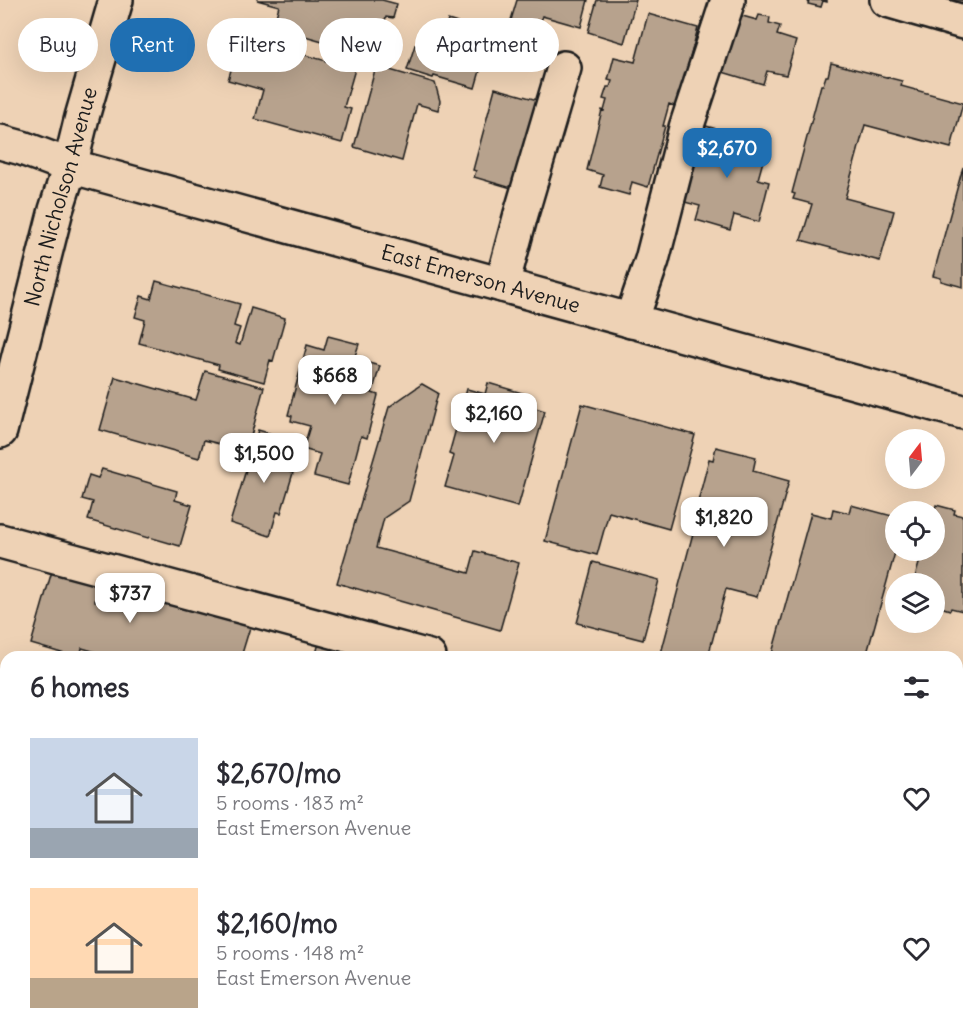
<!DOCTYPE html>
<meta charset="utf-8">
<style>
body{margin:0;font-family:Delius,sans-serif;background:#f2f2f3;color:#2b2b33;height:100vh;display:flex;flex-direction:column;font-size:22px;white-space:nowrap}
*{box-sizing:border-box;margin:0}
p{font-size:20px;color:#7c7c81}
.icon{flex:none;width:33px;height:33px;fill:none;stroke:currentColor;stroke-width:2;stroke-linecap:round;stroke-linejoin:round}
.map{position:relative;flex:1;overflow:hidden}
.sheet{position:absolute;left:0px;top:651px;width:963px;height:386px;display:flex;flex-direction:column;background:#fff;border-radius:18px 18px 0 0;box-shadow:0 6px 24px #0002}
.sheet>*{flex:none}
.guide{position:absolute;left:18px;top:18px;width:600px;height:54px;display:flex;gap:12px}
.needle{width:39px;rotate:16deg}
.buttons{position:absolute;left:885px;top:429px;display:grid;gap:12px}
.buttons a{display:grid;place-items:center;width:60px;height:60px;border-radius:50%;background:#fff;box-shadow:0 6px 24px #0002;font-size:30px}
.price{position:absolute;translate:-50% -51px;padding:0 14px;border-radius:12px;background:#fff;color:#222;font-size:20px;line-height:39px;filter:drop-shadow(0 2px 3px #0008)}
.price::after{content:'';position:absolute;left:50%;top:36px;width:18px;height:14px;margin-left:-9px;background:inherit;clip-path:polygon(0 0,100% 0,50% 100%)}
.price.on{background:#1f6fb2;color:#fff}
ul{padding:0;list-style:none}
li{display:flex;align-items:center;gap:18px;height:150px;padding:0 30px}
li span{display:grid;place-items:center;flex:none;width:168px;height:120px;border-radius:0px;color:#555}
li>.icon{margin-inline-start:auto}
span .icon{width:72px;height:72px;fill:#fffc;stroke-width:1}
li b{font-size:26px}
h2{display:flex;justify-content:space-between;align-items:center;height:72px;padding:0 30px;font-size:26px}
.tag{padding:0 21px;border-radius:27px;background:#fff;box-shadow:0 6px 24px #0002;font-size:21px;line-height:54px}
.tag.on{background:#1f6fb2;color:#fff}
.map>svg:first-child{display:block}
</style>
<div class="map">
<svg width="963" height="1036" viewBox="0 0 963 1036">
<rect width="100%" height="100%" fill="#eed2b5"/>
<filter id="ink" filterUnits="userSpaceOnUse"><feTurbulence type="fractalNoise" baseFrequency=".0167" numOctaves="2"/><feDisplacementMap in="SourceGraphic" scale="12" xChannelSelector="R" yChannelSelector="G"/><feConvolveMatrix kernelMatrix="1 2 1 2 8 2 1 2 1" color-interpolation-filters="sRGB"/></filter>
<g filter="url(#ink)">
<path fill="#b7a28d" stroke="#1c1c1c" stroke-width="1.5" d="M 257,0 L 382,0 L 397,4 L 393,18 L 386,17 L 384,25 L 381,24 L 372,55 L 273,27 L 279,6 Z
M 517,0 L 588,0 L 581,27 L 542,16 L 538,28 L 511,20 Z
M 597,0 L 636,0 L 624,43 L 588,32 Z
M 809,0 L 827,0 L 827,2 L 823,1 L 821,7 L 808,4 Z
M 947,0 L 963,0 L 963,5 Z
M 648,14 L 698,28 L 677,107 L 669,104 L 663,126 L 665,126 L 648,187 L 632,182 L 629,195 L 600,187 L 603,175 L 587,170 L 602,110 L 604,111 L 607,100 L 603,99 L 607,87 L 610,87 L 612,81 L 608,80 L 614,57 L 635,62 Z
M 735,14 L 757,20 L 759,15 L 770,17 L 769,23 L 780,26 L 777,35 L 796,41 L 786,75 L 767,71 L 763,84 L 719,71 Z
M 448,20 L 491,33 L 475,88 L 434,76 L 433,78 L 407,70 L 415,45 L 439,51 Z
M 241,37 L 355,69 L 344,107 L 351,109 L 342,143 L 255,119 L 263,90 L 228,80 L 231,70 L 227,64 L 231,52 L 237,50 Z
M 831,63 L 902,81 L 901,86 L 963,103 L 951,148 L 865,125 L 845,198 L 894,211 L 880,261 L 801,240 L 812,204 L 793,199 L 795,194 L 792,193 L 821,85 L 823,85 L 826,76 L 828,76 Z
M 376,66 L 435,83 L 440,101 L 438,110 L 417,104 L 402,161 L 354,147 Z
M 495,88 L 548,103 L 515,189 L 474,177 L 476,171 L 473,170 Z
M 706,126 L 768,143 L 758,179 L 769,182 L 759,222 L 734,215 L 730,230 L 696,220 L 700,206 L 681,201 L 692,162 L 695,162 Z
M 963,167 L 963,287 L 941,281 L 941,278 L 933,276 Z
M 156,281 L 240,304 L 234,326 L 240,328 L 235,343 L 240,345 L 251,308 L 285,318 L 273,361 L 270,360 L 264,382 L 218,369 L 219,365 L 139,343 L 145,320 L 135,317 L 141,296 L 151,299 Z
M 328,336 L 359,344 L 354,359 L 380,366 L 372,393 L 378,395 L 367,438 L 361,436 L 348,485 L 314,476 L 320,454 L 303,449 L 310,426 L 291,421 L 292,416 L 288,415 L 307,345 L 324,350 Z
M 205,371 L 264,387 L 247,451 L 204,440 L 199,458 L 100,430 L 115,377 L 196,400 Z
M 488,383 L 532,396 L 529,406 L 545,411 L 518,507 L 445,487 L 454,456 L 449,454 L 467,389 L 485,394 Z
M 422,384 L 438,393 L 409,501 L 384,518 L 376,548 L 469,573 L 475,551 L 519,563 L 500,630 L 337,583 L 389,407 Z
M 582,404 L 695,435 L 669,529 L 609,512 L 597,555 L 545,541 Z
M 258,430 L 296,441 L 287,471 L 293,473 L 281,513 L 277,512 L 270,536 L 230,523 Z
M 716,447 L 756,457 L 753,471 L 789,481 L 757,597 L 726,589 L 708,657 L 660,657 L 696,522 L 693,521 L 709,459 L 713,460 Z
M 102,469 L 177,491 L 175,500 L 192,505 L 180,546 L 149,537 L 148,538 L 88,520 L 93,502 L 82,499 L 89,475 L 98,478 Z
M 851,505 L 896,517 L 896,549 L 866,657 L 771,657 L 811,513 L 831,518 L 833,509 L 849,513 Z
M 936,505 L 955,510 L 954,514 L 963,516 L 963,611 L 951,608 L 950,610 L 934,605 L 934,584 L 913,584 L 923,550 L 934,550 L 934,512 Z
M 593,562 L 659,580 L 643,640 L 577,623 Z
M 54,564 L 102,577 L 95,601 L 131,611 L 137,591 L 251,624 L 241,657 L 113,657 L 82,648 L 80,657 L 75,657 L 31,644 Z
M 319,643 L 388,657 L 315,657 Z
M 5,766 L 6,767 L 6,786 L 1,785 Z
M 957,795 L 963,797 L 963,895 L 957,893 Z
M 0,809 L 6,811 L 6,922 L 0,920 Z
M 957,964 L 963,966 L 963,1036 L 918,1036 L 898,1030 L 957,1030 Z
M 0,978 L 6,979 L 6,1030 L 191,1030 L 211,1036 L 0,1036 Z
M 566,1030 L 719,1030 L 718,1036 L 564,1036 Z"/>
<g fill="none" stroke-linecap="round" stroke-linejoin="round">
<g stroke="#1c1c1c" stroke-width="38">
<g id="minor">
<path d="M 887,0 L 963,22"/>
<path id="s1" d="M 0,142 L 22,148 L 70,166 L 963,412"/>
<path d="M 502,285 L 521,214 L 564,68"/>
<path d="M 631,321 L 652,260 L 686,128 L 728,0"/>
<path id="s2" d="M 0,431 L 56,210 L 70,166 L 82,117 L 116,0"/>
<path d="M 0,541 L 429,657"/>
<path d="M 0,932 L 6,934"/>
</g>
</g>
<use href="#minor" stroke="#eed2b5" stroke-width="33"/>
</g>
</g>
<g text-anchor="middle" stroke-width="6" stroke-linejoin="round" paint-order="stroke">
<g font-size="21" fill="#1c1c1c" stroke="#eed2b5">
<text dy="7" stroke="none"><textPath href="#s2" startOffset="242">North Nicholson Avenue</textPath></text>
<text dy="7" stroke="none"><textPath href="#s1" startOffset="500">East Emerson Avenue</textPath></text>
</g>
</g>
</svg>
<div class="buttons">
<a><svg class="needle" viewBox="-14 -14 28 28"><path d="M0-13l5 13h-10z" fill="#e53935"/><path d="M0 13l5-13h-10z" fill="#7c7c81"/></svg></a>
<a><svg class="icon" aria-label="locate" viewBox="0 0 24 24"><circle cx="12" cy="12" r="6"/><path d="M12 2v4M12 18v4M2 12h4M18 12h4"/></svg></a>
<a><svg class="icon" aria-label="layers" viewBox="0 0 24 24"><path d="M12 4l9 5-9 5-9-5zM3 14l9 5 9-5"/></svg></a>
</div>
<b class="price on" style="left:727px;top:179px">$2,670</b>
<b class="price" style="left:335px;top:406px">$668</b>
<b class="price" style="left:494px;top:444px">$2,160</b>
<b class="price" style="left:264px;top:484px">$1,500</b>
<b class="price" style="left:724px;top:548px">$1,820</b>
<b class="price" style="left:130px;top:624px">$737</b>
<div class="guide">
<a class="tag">Buy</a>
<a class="tag on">Rent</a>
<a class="tag">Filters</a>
<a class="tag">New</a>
<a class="tag">Apartment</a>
</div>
<section class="sheet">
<h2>6 homes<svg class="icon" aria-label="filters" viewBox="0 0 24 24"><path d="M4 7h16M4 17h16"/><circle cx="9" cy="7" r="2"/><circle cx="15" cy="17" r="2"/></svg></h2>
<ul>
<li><span style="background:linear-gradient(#c9d6e8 75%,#9aa5b1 0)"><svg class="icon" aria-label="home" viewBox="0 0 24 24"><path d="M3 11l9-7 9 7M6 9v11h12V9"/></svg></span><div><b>$2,670/mo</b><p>5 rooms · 183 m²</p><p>East Emerson Avenue</p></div><svg class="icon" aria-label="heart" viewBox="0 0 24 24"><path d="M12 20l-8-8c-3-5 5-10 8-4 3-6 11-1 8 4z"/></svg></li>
<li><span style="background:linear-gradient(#ffd9b3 75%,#b9a48a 0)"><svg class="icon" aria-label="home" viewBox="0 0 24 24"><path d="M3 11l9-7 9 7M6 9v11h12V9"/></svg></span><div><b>$2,160/mo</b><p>5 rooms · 148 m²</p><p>East Emerson Avenue</p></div><svg class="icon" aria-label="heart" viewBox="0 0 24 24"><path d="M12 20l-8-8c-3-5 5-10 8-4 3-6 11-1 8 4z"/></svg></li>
</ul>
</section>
</div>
